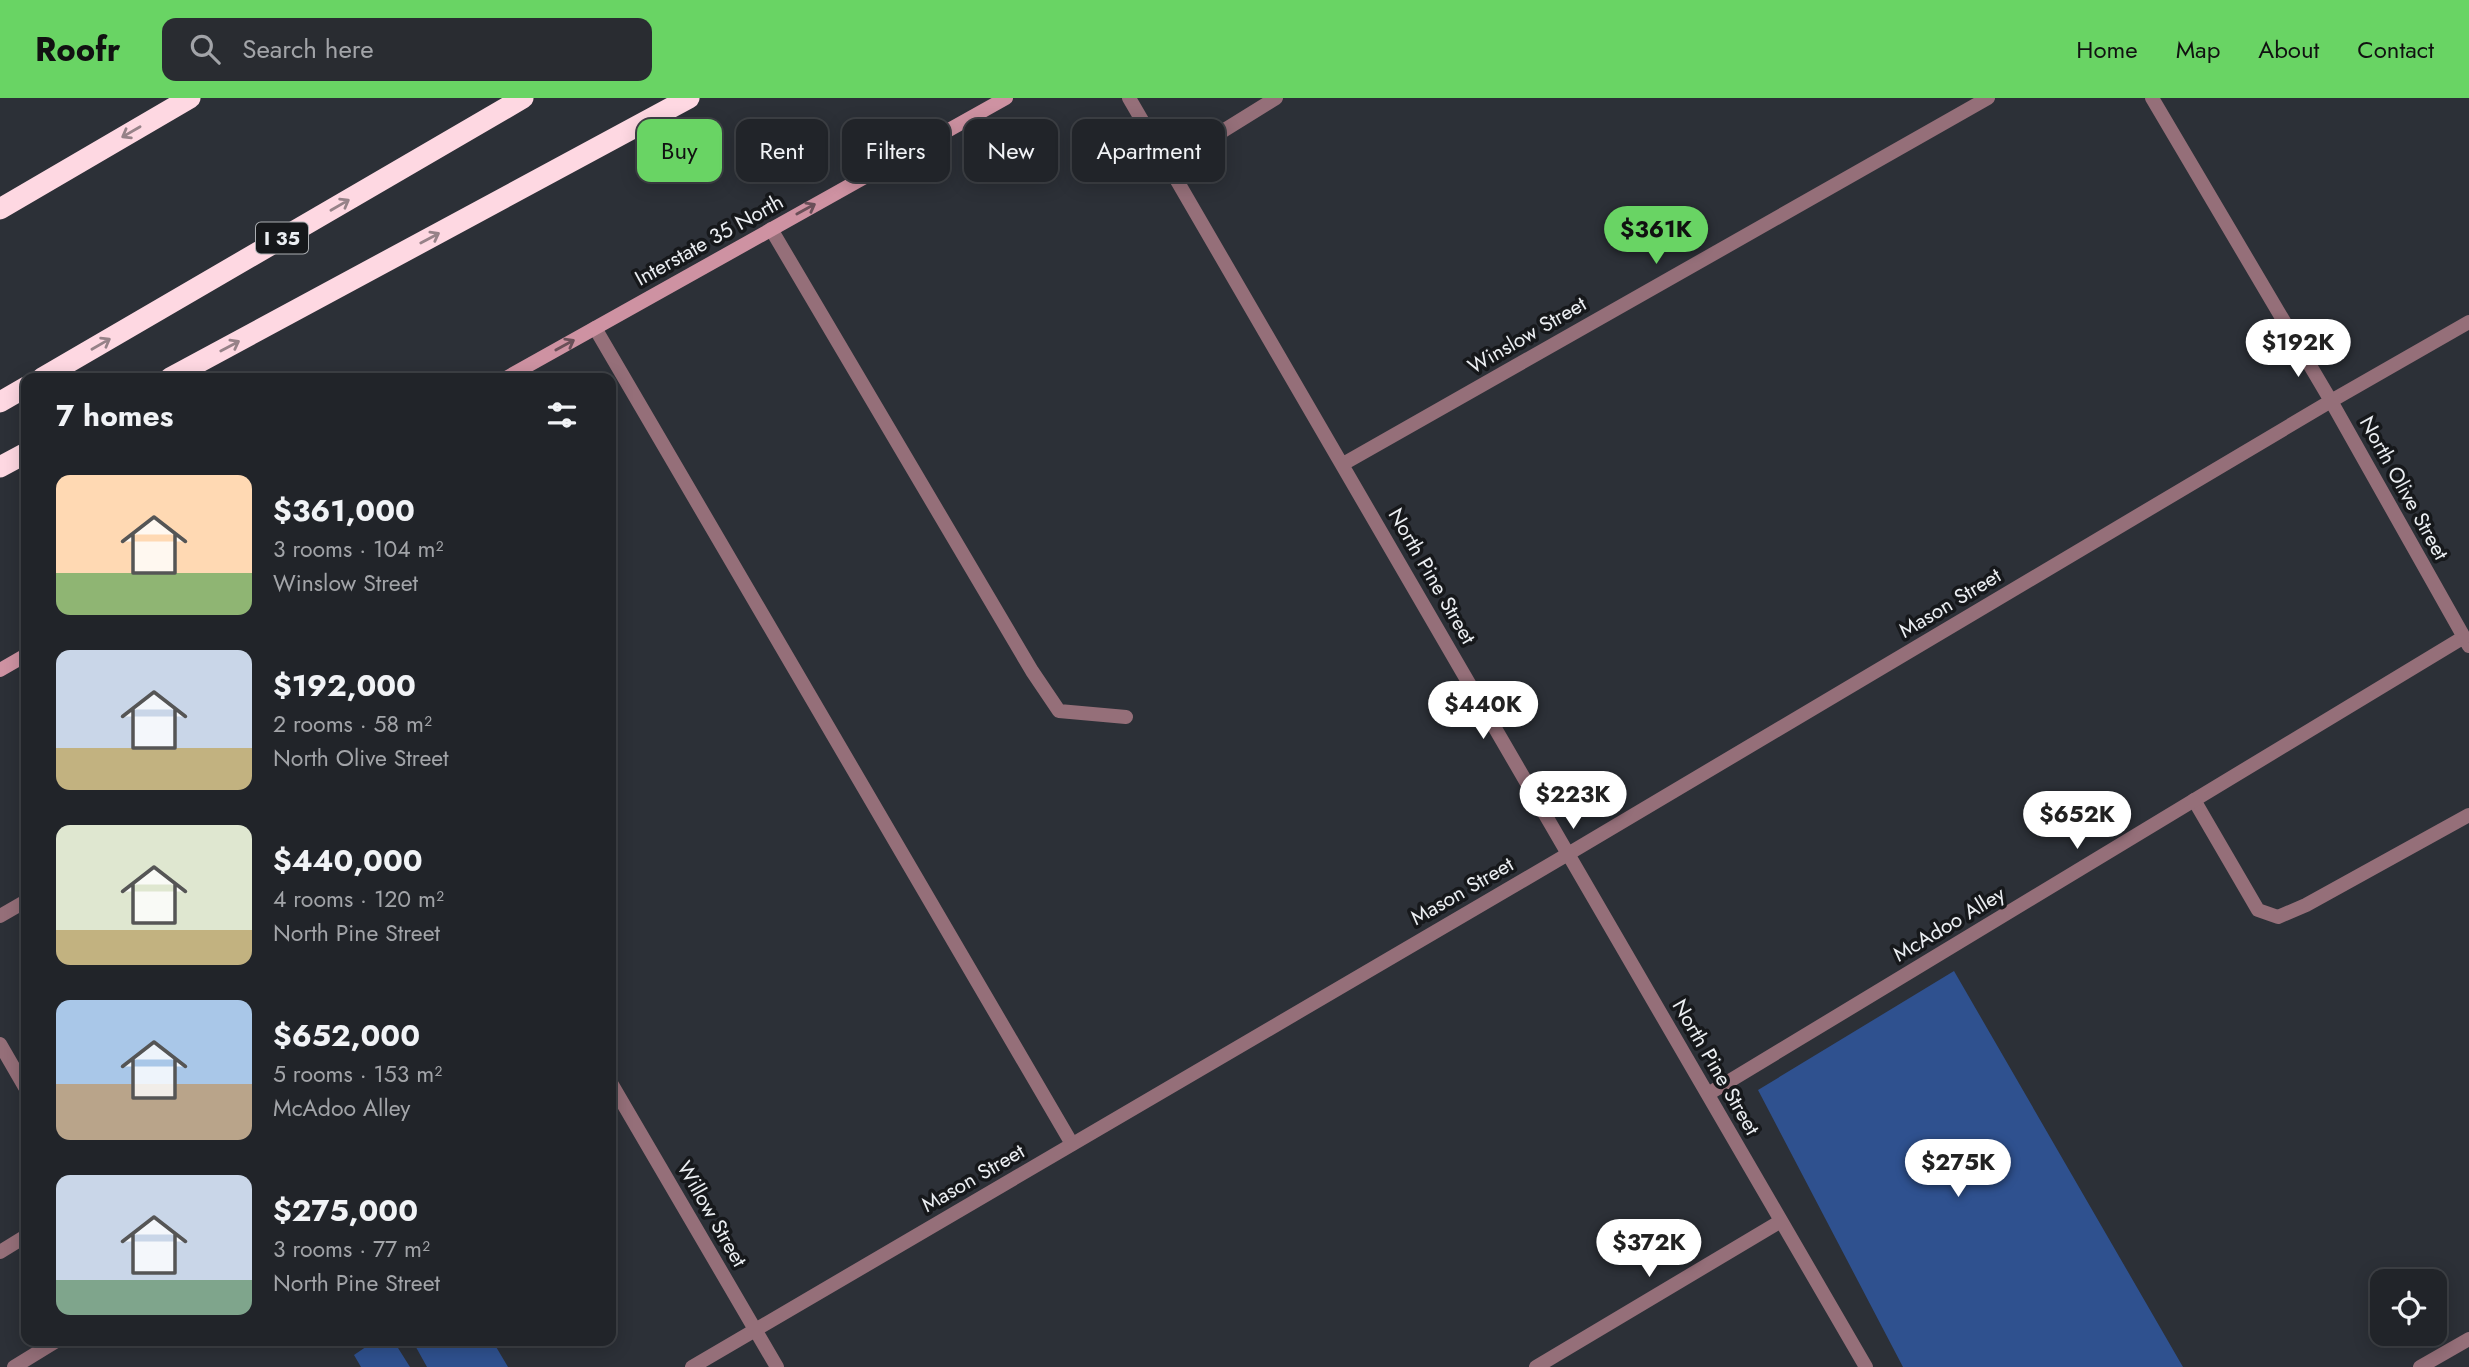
<!DOCTYPE html>
<meta charset="utf-8">
<style>
body{margin:0;font-family:Jost,sans-serif;background:#292c31;color:#f1f3f6;height:100vh;display:flex;flex-direction:column;font-size:26px;white-space:nowrap}
*{box-sizing:border-box;margin:0}
p{font-size:23px;color:#a2a4a8}
.icon{flex:none;width:38px;height:38px;fill:none;stroke:currentColor;stroke-width:2;stroke-linecap:round;stroke-linejoin:round}
.map{position:relative;flex:1;overflow:hidden}
.panel{position:absolute;left:21px;top:275px;width:595px;height:973px;display:flex;flex-direction:column;background:#212429;border-radius:14px;box-shadow:0 4px 18px #0003,0 0 0 2px #3e4146}
.panel>*{flex:none}
.top-card{position:absolute;left:637px;top:21px;width:665px;height:63px;display:flex;gap:14px}
.tools{position:absolute;left:2370px;top:1171px;display:grid;gap:14px}
.tools a{display:grid;place-items:center;width:77px;height:77px;border-radius:14px;background:#212429;box-shadow:0 4px 18px #0003,0 0 0 2px #3e4146;font-size:35px}
.price{position:absolute;translate:-50% -60px;padding:0 16px;border-radius:24px;background:#fff;color:#222;font-size:23px;line-height:46px;filter:drop-shadow(0 2px 4px #0008)}
.price::after{content:'';position:absolute;left:50%;top:42px;width:21px;height:16px;margin-left:-10px;background:inherit;clip-path:polygon(0 0,100% 0,50% 100%)}
.price.active{background:#69d464;color:#111}
ul{padding:0;list-style:none}
li{display:flex;align-items:center;gap:21px;height:175px;padding:0 35px}
li span{display:grid;place-items:center;flex:none;width:196px;height:140px;border-radius:14px;color:#555}
li>.icon{margin-inline-start:auto}
span .icon{width:84px;height:84px;fill:#fffc;stroke-width:1}
li b{font-size:30px}
h2{display:flex;justify-content:space-between;align-items:center;height:84px;padding:0 35px;font-size:30px}
.pill{padding:0 24px;border-radius:14px;background:#212429;box-shadow:0 4px 18px #0003,0 0 0 2px #3e4146;font-size:24px;line-height:63px}
.pill.active{background:#69d464;color:#111}
header{display:flex;align-items:center;gap:42px;box-sizing:border-box;height:98px;padding:0 35px;background:#69d464;color:#111}
header strong{font-size:33px}
nav{display:flex;gap:38px;margin-inline-start:auto;font-size:24px}
.search{width:490px;height:63px;background:#292c31;display:flex;align-items:center;gap:18px;box-sizing:border-box;padding:0 24px;border-radius:14px;color:#a2a4a8;font-size:26px}
.map>svg:first-child{display:block}
</style>
<header>
<strong>Roofr</strong>
<div class="search"><svg class="icon" aria-label="search" viewBox="0 0 24 24"><circle cx="10" cy="10" r="6"/><path d="M15 15l6 6"/></svg>Search here</div>
<nav><a>Home</a><a>Map</a><a>About</a><a>Contact</a></nav>
</header>
<div class="map">
<svg width="2469" height="1269" viewBox="0 0 2469 1269">
<rect width="100%" height="100%" fill="#2c3037"/>
<path fill="#2f518f" d="M 1954,873 L 2183,1269 L 1903,1269 L 1758,992 Z
M 376,1242 L 382,1245 L 393,1242 L 410,1269 L 361,1269 L 354,1257 Z
M 412,1242 L 492,1242 L 508,1269 L 427,1269 Z"/>
<g fill="none" stroke-linecap="round" stroke-linejoin="round">
<path stroke="#956f79" stroke-width="14" d="M 1168,67 L 1276,0
M 771,131 L 1032,573 L 1059,613 L 1126,619
M 595,230 L 1072,1046
M 2194,702 L 2258,812 L 2278,819 L 2306,807 L 2469,717
M 0,818 L 26,803
M 0,946 L 26,991
M 0,1154 L 26,1138
M 14,1269 L 58,1242"/>
<path stroke="#956f79" stroke-width="14" d="M 1129,0 L 1866,1269
M 2152,0 L 2331,303 L 2469,548
M 1343,366 L 1988,0
M 611,985 L 777,1269
M 1708,996 L 2464,539
M 692,1269 L 1568,756 L 2331,303 L 2469,224
M 1536,1269 L 1781,1123
M 2420,1269 L 2469,1241"/>
<path stroke="#ce92a2" stroke-width="14" d="M 506,280 L 1006,0
M 0,572 L 26,557"/>
<path stroke="#fed8e2" stroke-width="21" d="M 0,111 L 190,0
M 42,280 L 523,0
M 170,280 L 689,0
M 0,304 L 26,289
M 0,369 L 26,355"/>
</g>
<defs><path id="oneway-shaft" d="M-6 0H5M1.5-3L5.5 0L1.5 3" fill="none" stroke-width="1.6" stroke-linecap="round" stroke-linejoin="round" transform="scale(1.75)"/></defs>
<g stroke="#968288">
<use href="#oneway-shaft" transform="translate(131 34) rotate(150)"/>
<use href="#oneway-shaft" transform="translate(340 107) rotate(-30)"/>
<use href="#oneway-shaft" transform="translate(430 140) rotate(-28)"/>
<use href="#oneway-shaft" transform="translate(101 246) rotate(-30)"/>
<use href="#oneway-shaft" transform="translate(230 248) rotate(-28)"/>
</g>
<g stroke="#694f58">
<use href="#oneway-shaft" transform="translate(806 111) rotate(-29)"/>
<use href="#oneway-shaft" transform="translate(565 247) rotate(-29)"/>
</g>
<g text-anchor="middle" stroke-width="7" stroke-linejoin="round" paint-order="stroke">
<rect fill="#16181b" stroke="#abaeb2" stroke-width="2" x="256" y="124.5" width="52" height="31" rx="5"/>
<g font-size="19" font-weight="bold" fill="#ebeef2">
<text x="282" y="147">I 35</text>
</g>
<g font-size="21" fill="#ebeef2" stroke="#16181b">
<text transform="translate(709 142) rotate(-29)" y="7">Interstate 35 North</text>
<text transform="translate(1527 237) rotate(-30)" y="7">Winslow Street</text>
<text transform="translate(2404 390) rotate(61)" y="7">North Olive Street</text>
<text transform="translate(1432 478) rotate(60)" y="7">North Pine Street</text>
<text transform="translate(1950 505) rotate(-31)" y="7">Mason Street</text>
<text transform="translate(1462 793) rotate(-30)" y="7">Mason Street</text>
<text transform="translate(1949 826) rotate(-31)" y="7">McAdoo Alley</text>
<text transform="translate(1716 969) rotate(60)" y="7">North Pine Street</text>
<text transform="translate(973 1080) rotate(-30)" y="7">Mason Street</text>
<text transform="translate(712 1116) rotate(60)" y="7">Willow Street</text>
</g>
</g>
</svg>
<div class="tools">
<a><svg class="icon" aria-label="locate" viewBox="0 0 24 24"><circle cx="12" cy="12" r="6"/><path d="M12 2v4M12 18v4M2 12h4M18 12h4"/></svg></a>
</div>
<b class="price active" style="left:1656px;top:168px">$361K</b>
<b class="price" style="left:2298px;top:281px">$192K</b>
<b class="price" style="left:1483px;top:643px">$440K</b>
<b class="price" style="left:1573px;top:733px">$223K</b>
<b class="price" style="left:2077px;top:753px">$652K</b>
<b class="price" style="left:1958px;top:1101px">$275K</b>
<b class="price" style="left:1649px;top:1181px">$372K</b>
<div class="top-card">
<a class="pill active">Buy</a>
<a class="pill">Rent</a>
<a class="pill">Filters</a>
<a class="pill">New</a>
<a class="pill">Apartment</a>
</div>
<section class="panel">
<h2>7 homes<svg class="icon" aria-label="filters" viewBox="0 0 24 24"><path d="M4 7h16M4 17h16"/><circle cx="9" cy="7" r="2"/><circle cx="15" cy="17" r="2"/></svg></h2>
<ul>
<li><span style="background:linear-gradient(#ffd9b3 70%,#8fb573 0)"><svg class="icon" aria-label="home" viewBox="0 0 24 24"><path d="M3 11l9-7 9 7M6 9v11h12V9"/></svg></span><div><b>$361,000</b><p>3 rooms · 104 m²</p><p>Winslow Street</p></div></li>
<li><span style="background:linear-gradient(#c9d6e8 70%,#c2b280 0)"><svg class="icon" aria-label="home" viewBox="0 0 24 24"><path d="M3 11l9-7 9 7M6 9v11h12V9"/></svg></span><div><b>$192,000</b><p>2 rooms · 58 m²</p><p>North Olive Street</p></div></li>
<li><span style="background:linear-gradient(#dfe7d0 75%,#c2b280 0)"><svg class="icon" aria-label="home" viewBox="0 0 24 24"><path d="M3 11l9-7 9 7M6 9v11h12V9"/></svg></span><div><b>$440,000</b><p>4 rooms · 120 m²</p><p>North Pine Street</p></div></li>
<li><span style="background:linear-gradient(#a9c7e8 60%,#b9a48a 0)"><svg class="icon" aria-label="home" viewBox="0 0 24 24"><path d="M3 11l9-7 9 7M6 9v11h12V9"/></svg></span><div><b>$652,000</b><p>5 rooms · 153 m²</p><p>McAdoo Alley</p></div></li>
<li><span style="background:linear-gradient(#c9d6e8 75%,#7fa58c 0)"><svg class="icon" aria-label="home" viewBox="0 0 24 24"><path d="M3 11l9-7 9 7M6 9v11h12V9"/></svg></span><div><b>$275,000</b><p>3 rooms · 77 m²</p><p>North Pine Street</p></div></li>
</ul>
</section>
</div>
